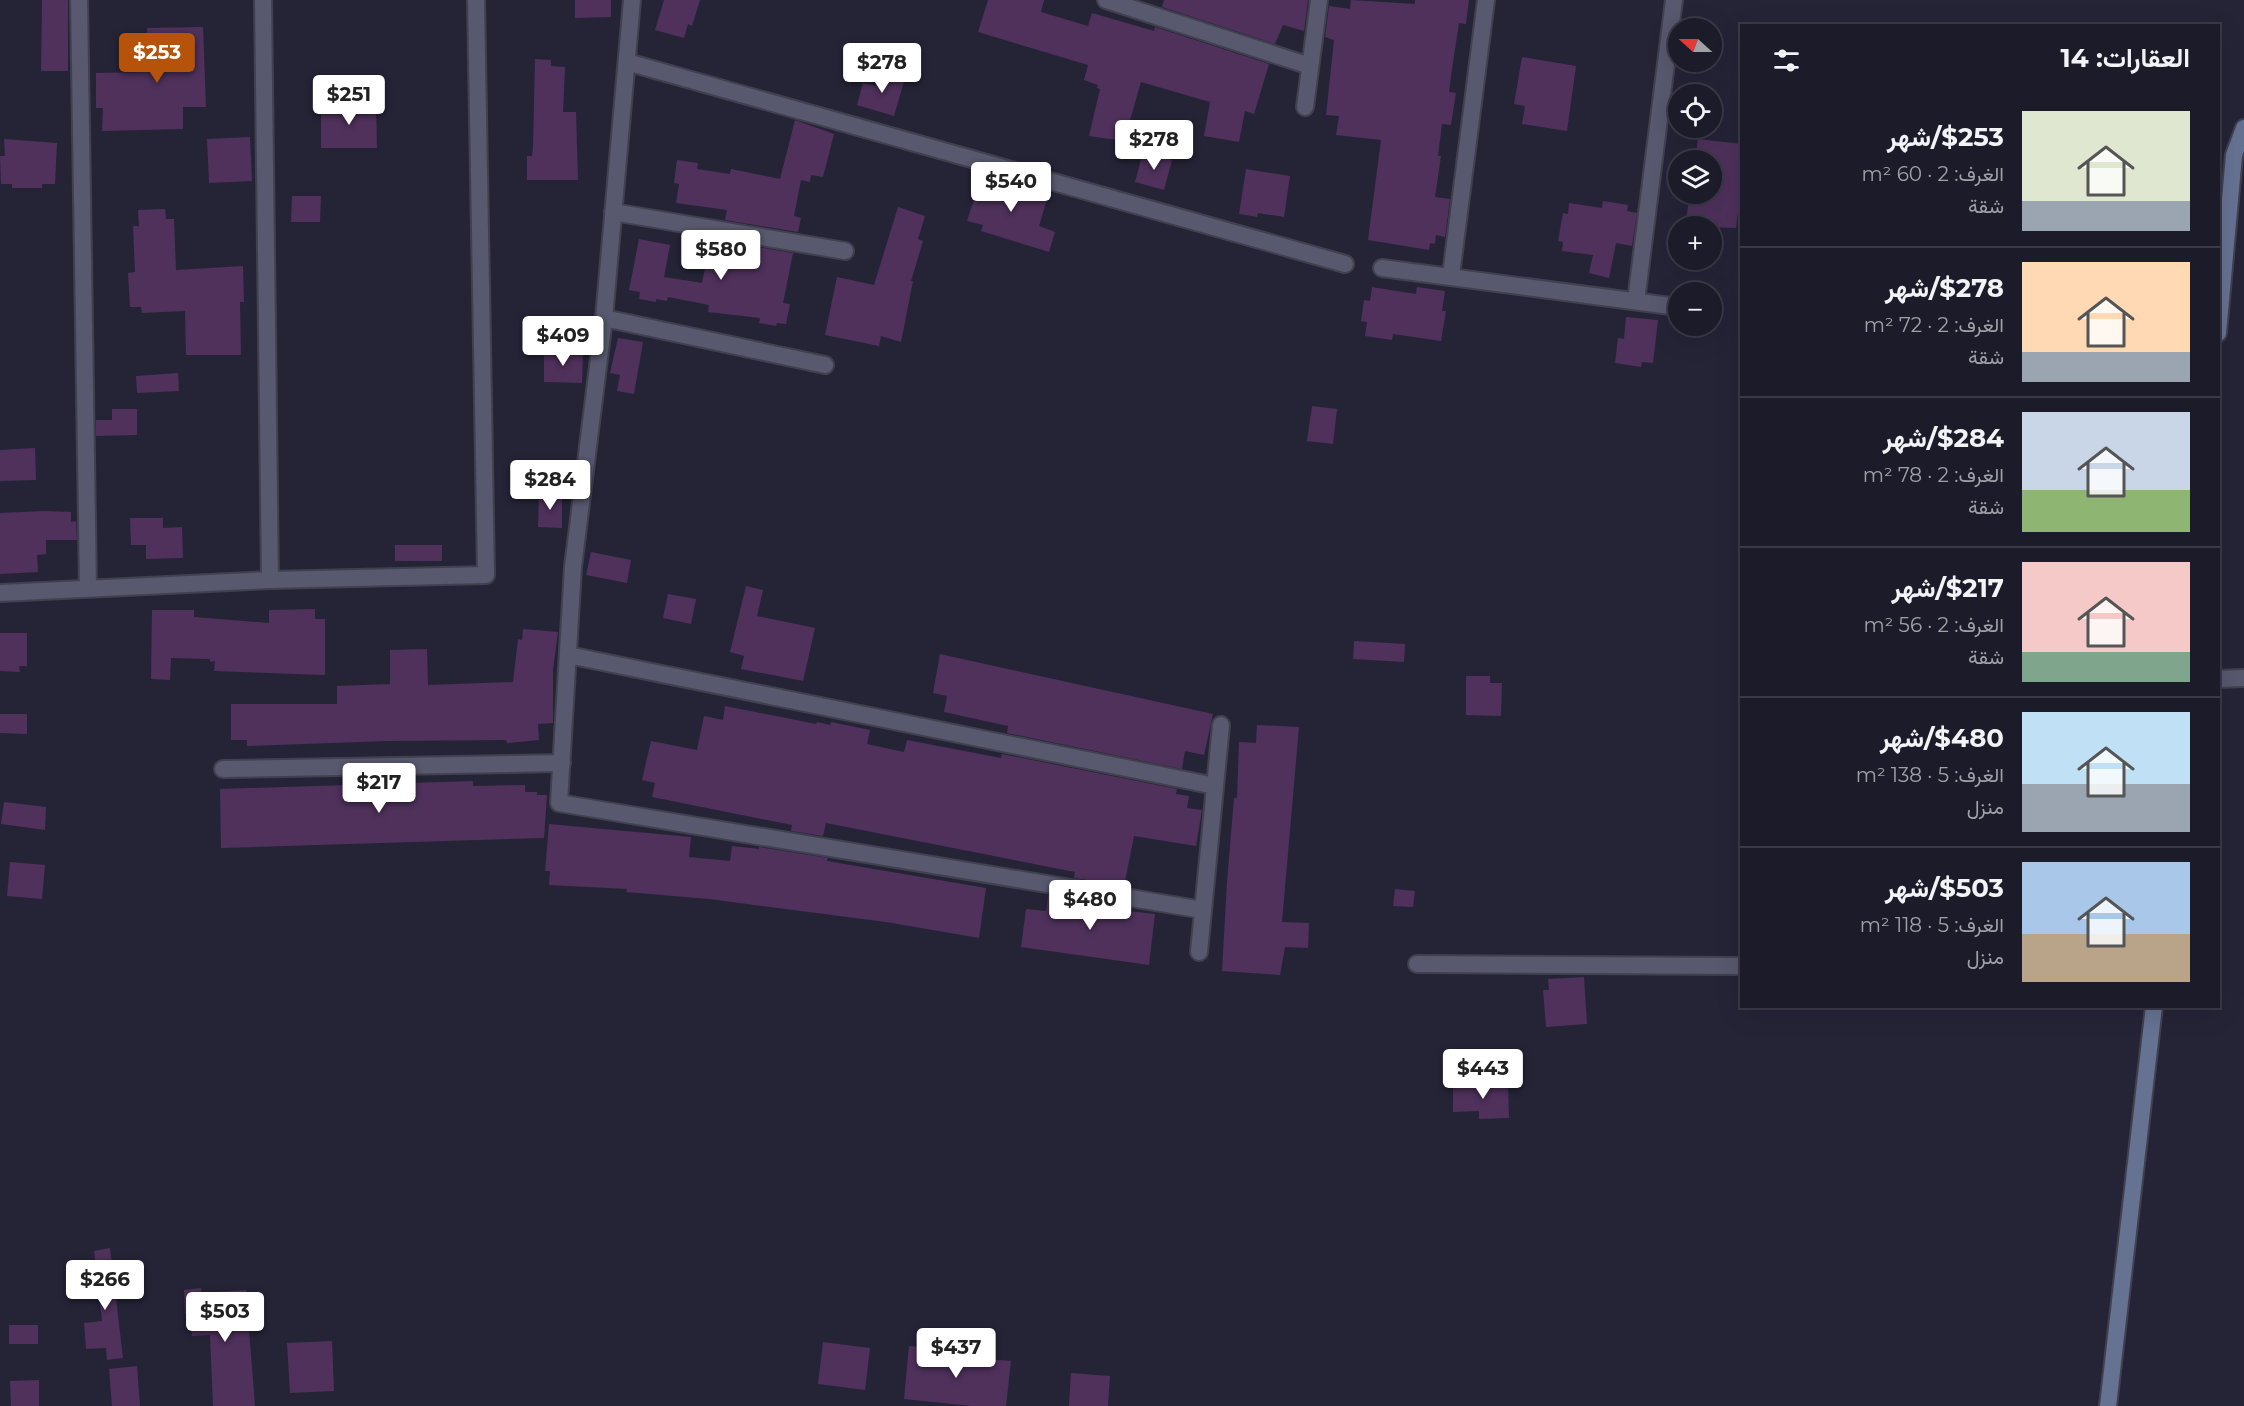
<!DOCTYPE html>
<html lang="ar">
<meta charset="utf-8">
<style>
body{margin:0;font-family:Montserrat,Vazirmatn,sans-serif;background:#292835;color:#f1f3f6;direction:rtl;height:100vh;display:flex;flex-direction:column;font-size:22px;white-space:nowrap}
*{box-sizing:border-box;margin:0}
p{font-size:20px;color:#a0a1a8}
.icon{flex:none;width:33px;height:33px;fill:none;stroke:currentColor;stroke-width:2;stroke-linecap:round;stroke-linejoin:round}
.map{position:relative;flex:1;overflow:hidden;direction:ltr}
.drawer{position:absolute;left:1740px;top:24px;width:480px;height:984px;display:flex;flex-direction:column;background:#1c1b29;border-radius:0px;box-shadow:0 6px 24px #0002,0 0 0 2px #3a3946;direction:rtl}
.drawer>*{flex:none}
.needle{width:39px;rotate:291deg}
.tools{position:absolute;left:1668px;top:18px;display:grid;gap:12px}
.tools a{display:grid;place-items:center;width:54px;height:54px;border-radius:50%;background:#1c1b29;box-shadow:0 6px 24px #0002,0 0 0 2px #3a3946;font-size:30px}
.price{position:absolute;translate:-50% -51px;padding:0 14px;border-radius:6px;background:#fff;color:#222;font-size:20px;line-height:39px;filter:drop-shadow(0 2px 3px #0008)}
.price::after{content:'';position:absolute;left:50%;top:36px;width:18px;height:14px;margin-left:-9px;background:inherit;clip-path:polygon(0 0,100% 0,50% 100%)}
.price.current{background:#b45309;color:#fff}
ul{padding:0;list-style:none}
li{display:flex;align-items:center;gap:18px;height:150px;padding:0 30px}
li+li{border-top:2px solid #3a3946}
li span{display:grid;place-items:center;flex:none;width:168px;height:120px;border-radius:0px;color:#555}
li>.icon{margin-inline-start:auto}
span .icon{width:72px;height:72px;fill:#fffc;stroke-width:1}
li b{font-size:26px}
h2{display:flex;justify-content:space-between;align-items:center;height:72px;padding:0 30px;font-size:26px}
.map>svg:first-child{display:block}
</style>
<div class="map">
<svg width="2244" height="1406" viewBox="0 0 2244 1406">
<rect width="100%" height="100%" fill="#252437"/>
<path fill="#4f315c" d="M 42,0 L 68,0 L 68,71 L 41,71 Z
M 575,0 L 611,0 L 611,17 L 575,18 Z
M 664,0 L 700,0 L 692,26 L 688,24 L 684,38 L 655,30 Z
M 988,0 L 1044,0 L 1041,12 L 1088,26 L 1092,13 L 1154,31 L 1155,27 L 1269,64 L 1254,114 L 1245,111 L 1239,142 L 1204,136 L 1210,102 L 1141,82 L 1124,141 L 1089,136 L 1100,89 L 1097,88 L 1098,85 L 1084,80 L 1088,65 L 978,32 Z
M 1164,0 L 1308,0 L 1304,31 L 1283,25 L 1275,44 L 1162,7 Z
M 1351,0 L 1415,4 L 1415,0 L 1469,0 L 1466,24 L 1459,23 L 1452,69 L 1449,92 L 1456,93 L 1451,125 L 1442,124 L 1438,156 L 1441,156 L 1435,197 L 1450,199 L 1445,237 L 1436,235 L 1435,244 L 1430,243 L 1429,250 L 1368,240 L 1381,140 L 1336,135 L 1339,116 L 1326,115 L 1334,40 L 1325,37 L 1329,6 L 1350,9 Z
M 203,27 L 206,107 L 183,107 L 183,129 L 102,131 L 103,108 L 96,108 L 96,73 L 148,72 L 147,28 Z
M 1522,57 L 1576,66 L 1567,131 L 1522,124 L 1525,106 L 1514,104 Z
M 535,59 L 551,60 L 551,66 L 565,67 L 563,112 L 576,112 L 578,180 L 527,180 L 527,156 L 532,156 L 533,147 Z
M 880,70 L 905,78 L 894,116 L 857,105 L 863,83 L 876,86 Z
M 321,104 L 376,104 L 377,148 L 321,148 Z
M 795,120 L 834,134 L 823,177 L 811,175 L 810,182 L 801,180 L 794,216 L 801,218 L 798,232 L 725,220 L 727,210 L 676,203 L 679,184 L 674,183 L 677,160 L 698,163 L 697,169 L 730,174 L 731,169 L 780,179 Z
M 250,137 L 252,181 L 209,183 L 207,139 Z
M 4,139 L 57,143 L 55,184 L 42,184 L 42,188 L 12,188 L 12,184 L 1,184 L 0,156 L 5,156 Z
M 1698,139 L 1742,144 L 1742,181 L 1736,228 L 1685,226 L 1690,194 L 1712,194 L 1712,160 L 1695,160 Z
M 1143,152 L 1172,160 L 1164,190 L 1135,182 Z
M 1246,169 L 1290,176 L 1284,217 L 1258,213 L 1257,217 L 1239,214 Z
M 982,175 L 1048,196 L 1039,226 L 1055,232 L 1049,252 L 981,231 L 983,225 L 967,221 Z
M 292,196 L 321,196 L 320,222 L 291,222 Z
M 1603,201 L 1628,205 L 1627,211 L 1637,213 L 1632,246 L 1616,243 L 1609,278 L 1589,273 L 1593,255 L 1562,251 L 1563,242 L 1558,241 L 1563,213 L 1568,214 L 1569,203 L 1602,208 Z
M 898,207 L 925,216 L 918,239 L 923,241 L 911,281 L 913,281 L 901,342 L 881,336 L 879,346 L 825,335 L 837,277 L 874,285 Z
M 165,209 L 166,219 L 174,219 L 176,270 L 243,266 L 244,302 L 240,302 L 241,355 L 186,355 L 185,311 L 142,313 L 141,307 L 130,307 L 128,273 L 135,272 L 133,226 L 139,226 L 138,210 Z
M 639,239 L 670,245 L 664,277 L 702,283 L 708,252 L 718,254 L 721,241 L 793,253 L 783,303 L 790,304 L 786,324 L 777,323 L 776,326 L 759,323 L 760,318 L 708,312 L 709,305 L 668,297 L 667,301 L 656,299 L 656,302 L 639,299 L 640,292 L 629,290 Z
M 1372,287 L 1416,294 L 1417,287 L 1445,291 L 1442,311 L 1446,311 L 1441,341 L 1393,334 L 1392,340 L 1365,336 L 1367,322 L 1361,321 L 1364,300 L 1370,301 Z
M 1626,317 L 1658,320 L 1653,363 L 1642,362 L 1641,367 L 1615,363 L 1618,338 L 1624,339 Z
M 618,338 L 643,342 L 634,394 L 617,391 L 620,375 L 610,373 Z
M 544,352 L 583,352 L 582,383 L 544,382 Z
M 178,373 L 179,391 L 137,393 L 136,376 Z
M 1312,406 L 1337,409 L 1333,444 L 1307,441 Z
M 112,409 L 137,409 L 137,435 L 96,436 L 96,420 L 112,420 Z
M 35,448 L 36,480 L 0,481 L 0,450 Z
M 539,495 L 562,495 L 562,528 L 538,527 Z
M 45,511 L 71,512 L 71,522 L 76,521 L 77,540 L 46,540 L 46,554 L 37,555 L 38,572 L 0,574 L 0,513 Z
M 130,518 L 163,518 L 163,528 L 182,527 L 183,558 L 146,559 L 146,545 L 131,545 Z
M 395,545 L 442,545 L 442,561 L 395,561 Z
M 591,552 L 631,560 L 627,583 L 586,575 Z
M 746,586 L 763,590 L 757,616 L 815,628 L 803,681 L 741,669 L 744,656 L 730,652 Z
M 668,594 L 696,599 L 691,624 L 663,618 Z
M 315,609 L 315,619 L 325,619 L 325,675 L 214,671 L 215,661 L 210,662 L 210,659 L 171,658 L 170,680 L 151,679 L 152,610 L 194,610 L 194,617 L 269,623 L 269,610 Z
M 523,629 L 558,632 L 553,670 L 553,723 L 538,724 L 539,740 L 507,743 L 506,740 L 387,741 L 247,746 L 247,740 L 231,740 L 231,704 L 337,704 L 337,686 L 390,684 L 390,650 L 427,649 L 428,685 L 513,682 L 518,639 L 522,640 Z
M 0,633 L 27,633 L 27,666 L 19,666 L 20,672 L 0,671 Z
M 1354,641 L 1405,644 L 1404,662 L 1353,659 Z
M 940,654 L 1213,714 L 1204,755 L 1185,751 L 1182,769 L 1007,733 L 1008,726 L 944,712 L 947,696 L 933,693 Z
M 1466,676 L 1490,676 L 1490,683 L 1502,683 L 1501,716 L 1466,715 Z
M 725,706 L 816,724 L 817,722 L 830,725 L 831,722 L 870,730 L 867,744 L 904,752 L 907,740 L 1001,758 L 1002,754 L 1177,789 L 1176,794 L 1189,796 L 1187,808 L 1202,810 L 1196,846 L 1134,836 L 1124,886 L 1074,878 L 1075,872 L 826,823 L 823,836 L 791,831 L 792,825 L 652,797 L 655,783 L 642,780 L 651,741 L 697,750 L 704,716 L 723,720 Z
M 0,714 L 27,714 L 27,734 L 0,733 Z
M 1257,725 L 1299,727 L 1282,922 L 1309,923 L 1308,948 L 1285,947 L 1280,975 L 1222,971 L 1227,882 L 1234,798 L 1237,798 L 1239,742 L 1256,743 Z
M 473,781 L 473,786 L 525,785 L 525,792 L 537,792 L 537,795 L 547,795 L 544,838 L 221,848 L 220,789 Z
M 4,802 L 46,807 L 45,830 L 1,824 Z
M 549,824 L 691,837 L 689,857 L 730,861 L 732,846 L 759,849 L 759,847 L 828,858 L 827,861 L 986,888 L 979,938 L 886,922 L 709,899 L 626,892 L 627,889 L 549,885 L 550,871 L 545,871 Z
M 10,862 L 45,865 L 42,899 L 7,896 Z
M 1395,889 L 1415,891 L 1413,907 L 1393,906 Z
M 1048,895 L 1120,907 L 1119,910 L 1155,914 L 1149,965 L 1021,947 L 1026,909 L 1046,911 Z
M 1584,977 L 1587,1024 L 1546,1027 L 1543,990 L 1549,990 L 1548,979 Z
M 1508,1083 L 1509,1118 L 1479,1119 L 1479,1111 L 1453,1112 L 1453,1085 Z
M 110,1248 L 123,1358 L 107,1360 L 106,1348 L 86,1349 L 84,1323 L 102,1321 L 94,1251 Z
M 201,1288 L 201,1293 L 246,1290 L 255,1406 L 213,1406 L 210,1335 L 192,1336 L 190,1313 L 185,1314 L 184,1290 Z
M 9,1325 L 38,1325 L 38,1344 L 9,1344 Z
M 332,1341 L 334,1391 L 290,1393 L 287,1343 Z
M 823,1342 L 870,1348 L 865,1390 L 818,1384 Z
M 909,1346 L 935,1348 L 934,1355 L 1011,1361 L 1006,1406 L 972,1406 L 904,1399 Z
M 137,1366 L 140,1406 L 112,1406 L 109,1369 Z
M 1071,1373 L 1110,1376 L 1108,1406 L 1069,1406 Z
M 39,1380 L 39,1406 L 11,1406 L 10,1381 Z"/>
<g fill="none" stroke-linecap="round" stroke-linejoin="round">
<g stroke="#40404f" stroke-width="20">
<path id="minor" d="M 79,0 L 88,588
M 263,0 L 270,580
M 632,0 L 604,318 L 573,567 L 559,803 L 1203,910
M 1106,0 L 1310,66
M 627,62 L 1345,264
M 1305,107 L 1319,0
M 613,212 L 845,251
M 1382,268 L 1678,307
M 1451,275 L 1486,0
M 1636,301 L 1674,0
M 604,318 L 825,365
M 0,593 L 270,580 L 486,575 L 476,0
M 568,655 L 1215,786
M 2218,679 L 2244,678
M 223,769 L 562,763
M 1199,952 L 1221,725
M 1417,964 L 1742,966"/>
</g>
<g stroke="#40404f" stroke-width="20">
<path id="secondary" d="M 2218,333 L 2234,155 L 2244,128
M 2108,1406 L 2154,1006"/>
</g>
<use href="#minor" stroke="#58586e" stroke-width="16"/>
<use href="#secondary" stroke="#667292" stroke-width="16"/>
</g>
</svg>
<div class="tools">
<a><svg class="needle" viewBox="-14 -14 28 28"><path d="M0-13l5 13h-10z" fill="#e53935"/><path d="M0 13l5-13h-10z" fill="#a0a1a8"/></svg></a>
<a><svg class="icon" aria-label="locate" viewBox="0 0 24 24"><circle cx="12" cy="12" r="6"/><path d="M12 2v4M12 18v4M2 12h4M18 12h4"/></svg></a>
<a><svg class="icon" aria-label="layers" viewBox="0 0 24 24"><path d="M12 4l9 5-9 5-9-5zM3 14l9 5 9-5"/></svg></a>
<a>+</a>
<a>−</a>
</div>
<b class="price current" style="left:157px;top:84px">$253</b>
<b class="price" style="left:882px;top:94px">$278</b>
<b class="price" style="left:349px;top:126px">$251</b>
<b class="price" style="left:1154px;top:171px">$278</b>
<b class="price" style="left:1011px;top:213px">$540</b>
<b class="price" style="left:721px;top:281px">$580</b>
<b class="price" style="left:563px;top:367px">$409</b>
<b class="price" style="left:550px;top:511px">$284</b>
<b class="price" style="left:379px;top:814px">$217</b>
<b class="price" style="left:1090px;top:931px">$480</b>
<b class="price" style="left:1483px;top:1100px">$443</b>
<b class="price" style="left:105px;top:1311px">$266</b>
<b class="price" style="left:225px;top:1343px">$503</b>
<b class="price" style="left:956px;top:1379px">$437</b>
<section class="drawer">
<h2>العقارات: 14<svg class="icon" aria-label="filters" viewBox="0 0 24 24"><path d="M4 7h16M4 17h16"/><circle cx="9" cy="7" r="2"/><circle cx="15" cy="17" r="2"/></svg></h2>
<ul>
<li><span style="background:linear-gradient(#dfe7d0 75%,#9aa5b1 0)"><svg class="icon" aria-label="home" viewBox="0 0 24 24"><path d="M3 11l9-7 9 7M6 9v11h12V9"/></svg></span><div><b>$253/شهر</b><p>الغرف: 2 · 60 m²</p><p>شقة</p></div></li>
<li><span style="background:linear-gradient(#ffd9b3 75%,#9aa5b1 0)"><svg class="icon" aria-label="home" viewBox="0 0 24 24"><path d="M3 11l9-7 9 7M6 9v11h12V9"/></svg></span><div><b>$278/شهر</b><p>الغرف: 2 · 72 m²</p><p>شقة</p></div></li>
<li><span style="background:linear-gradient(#c9d6e8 65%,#8fb573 0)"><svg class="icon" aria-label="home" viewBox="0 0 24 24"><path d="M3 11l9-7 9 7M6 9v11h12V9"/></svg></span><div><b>$284/شهر</b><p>الغرف: 2 · 78 m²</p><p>شقة</p></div></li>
<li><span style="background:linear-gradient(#f6c9c9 75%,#7fa58c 0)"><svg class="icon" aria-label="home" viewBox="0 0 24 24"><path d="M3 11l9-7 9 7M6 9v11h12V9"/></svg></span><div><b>$217/شهر</b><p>الغرف: 2 · 56 m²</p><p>شقة</p></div></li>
<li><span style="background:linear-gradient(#bfe0f5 60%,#9aa5b1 0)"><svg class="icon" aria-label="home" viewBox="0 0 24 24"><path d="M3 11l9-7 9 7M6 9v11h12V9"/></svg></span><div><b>$480/شهر</b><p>الغرف: 5 · 138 m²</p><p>منزل</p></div></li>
<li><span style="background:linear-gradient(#a9c7e8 60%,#b9a48a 0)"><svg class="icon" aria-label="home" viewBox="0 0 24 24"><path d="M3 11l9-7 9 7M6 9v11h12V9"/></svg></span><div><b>$503/شهر</b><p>الغرف: 5 · 118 m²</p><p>منزل</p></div></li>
</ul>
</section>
</div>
